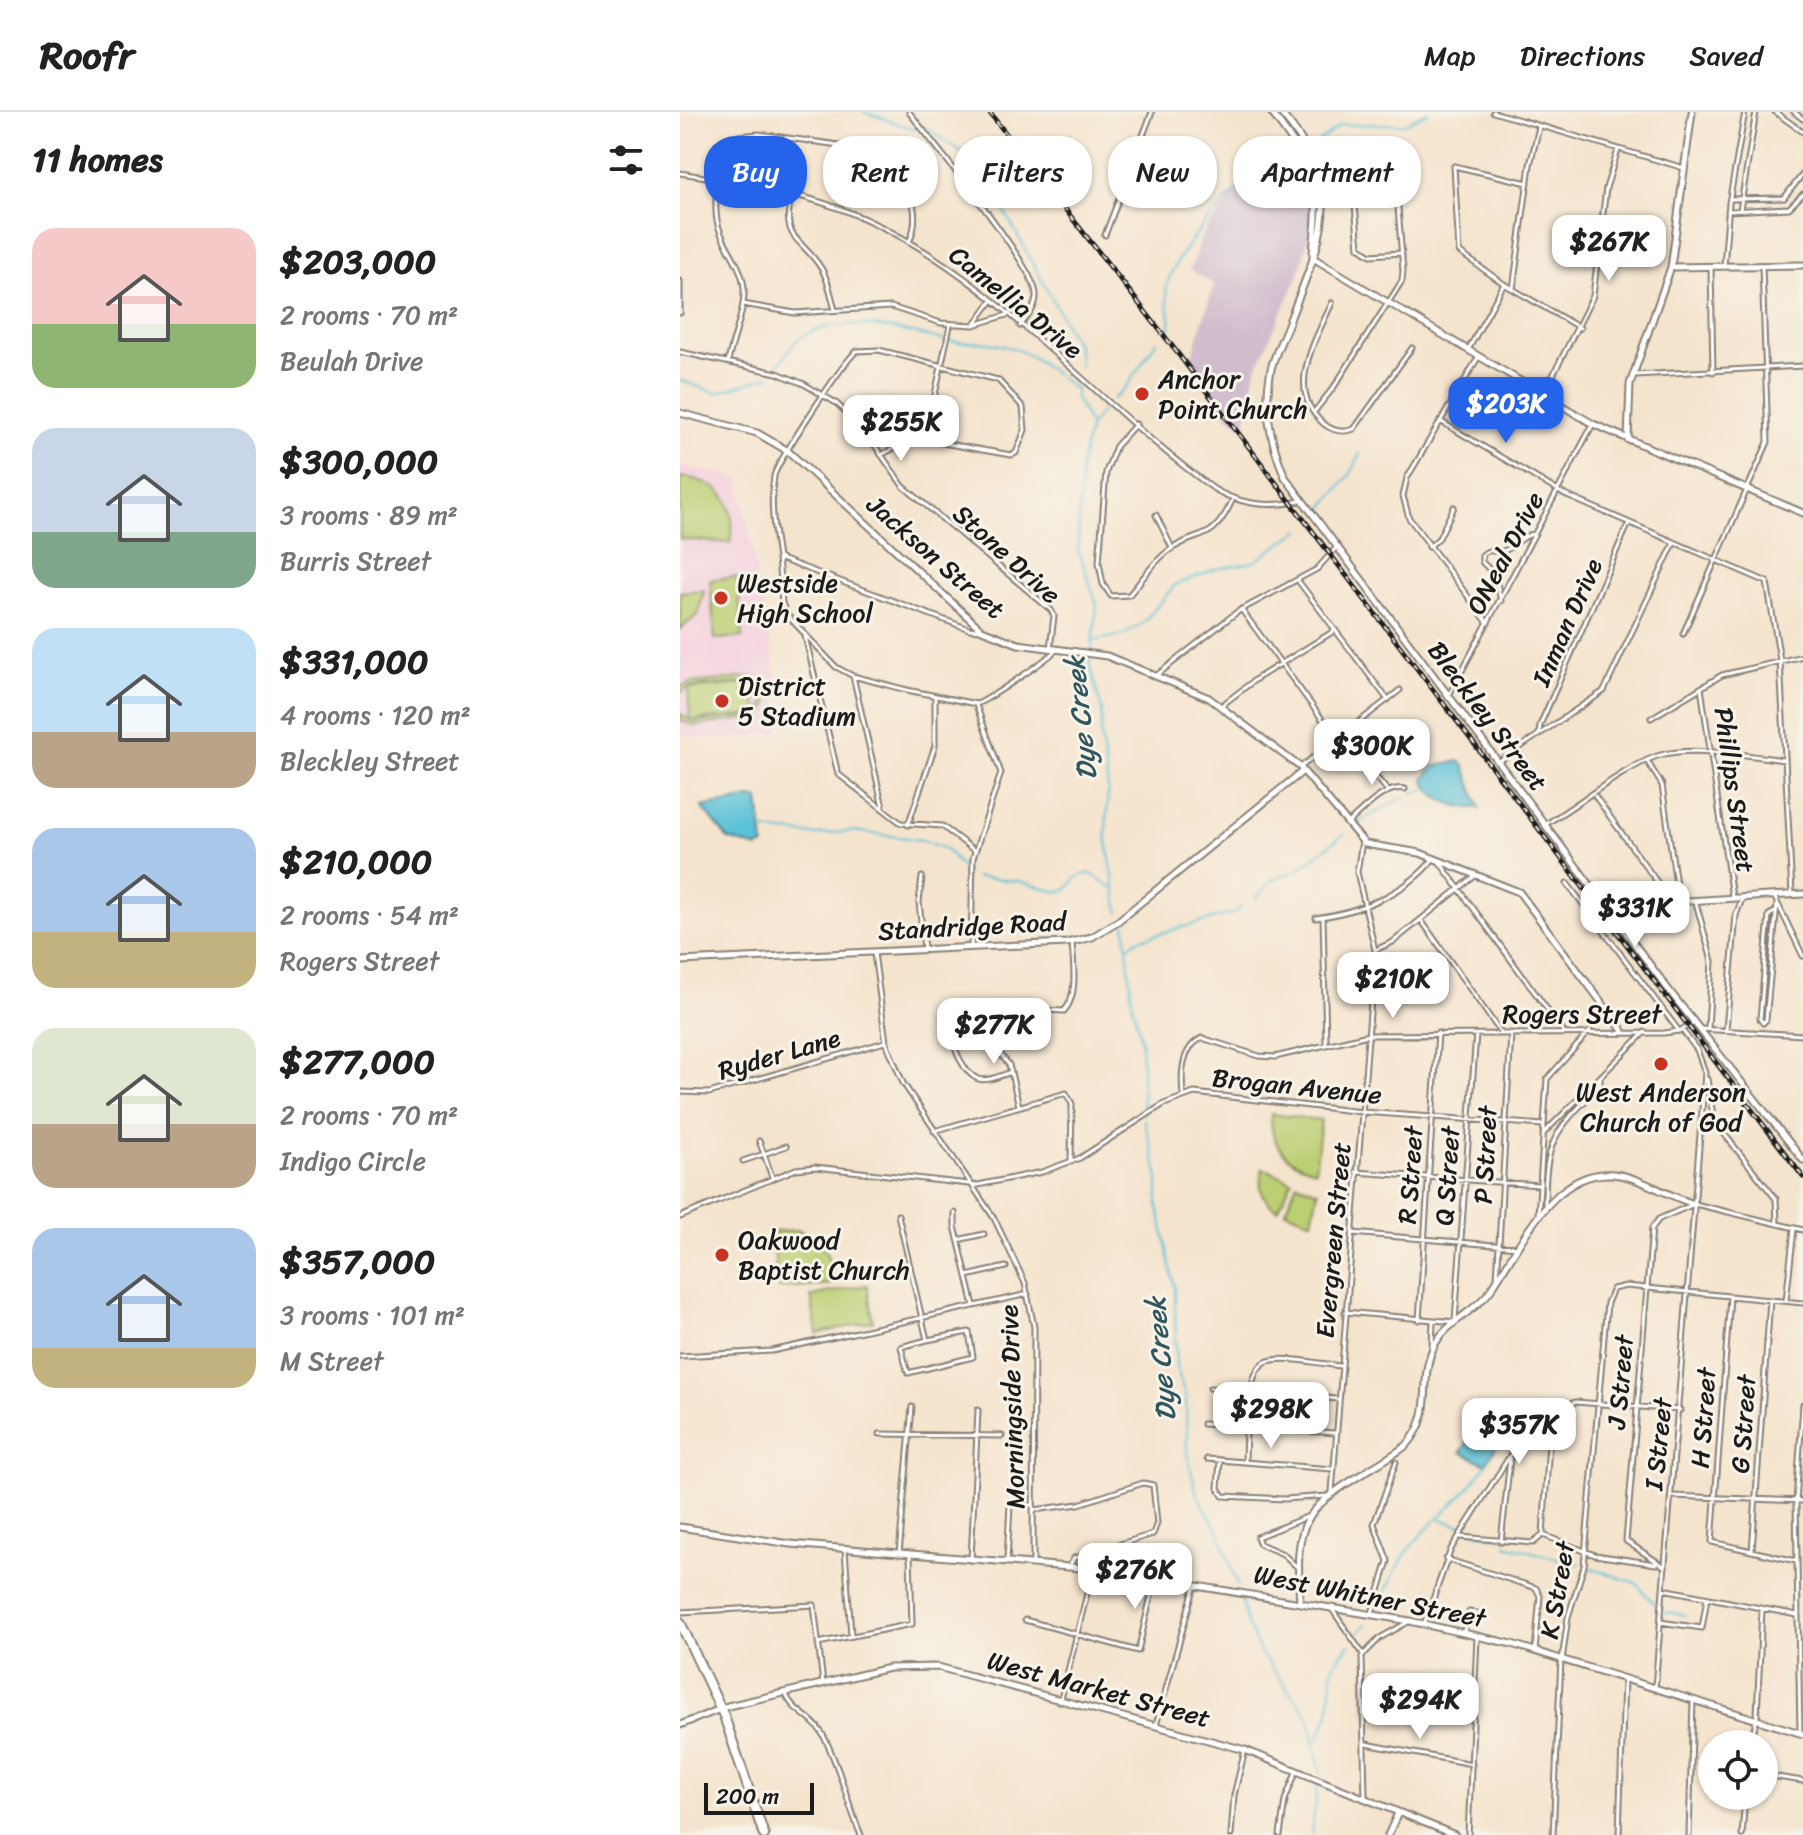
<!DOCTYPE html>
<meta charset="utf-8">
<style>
body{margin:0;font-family:Sriracha,sans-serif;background:#f6f6f6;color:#222;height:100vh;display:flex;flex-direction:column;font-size:30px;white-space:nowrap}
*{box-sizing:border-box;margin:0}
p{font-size:26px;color:#767676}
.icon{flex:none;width:44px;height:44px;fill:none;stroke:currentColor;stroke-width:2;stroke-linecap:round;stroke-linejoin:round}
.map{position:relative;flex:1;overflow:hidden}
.drawer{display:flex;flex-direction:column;background:#fff;width:680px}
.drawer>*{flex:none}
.hud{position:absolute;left:24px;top:24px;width:760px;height:72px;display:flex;gap:16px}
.buttons{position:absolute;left:1018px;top:1618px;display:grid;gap:16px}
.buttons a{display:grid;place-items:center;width:80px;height:80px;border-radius:50%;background:#fff;box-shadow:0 2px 6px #0004;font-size:40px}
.scale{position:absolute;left:24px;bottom:20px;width:110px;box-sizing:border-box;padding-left:8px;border:4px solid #1c1c1c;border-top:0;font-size:22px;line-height:28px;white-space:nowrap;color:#1c1c1c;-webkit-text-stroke:6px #f7f3e8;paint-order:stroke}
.price{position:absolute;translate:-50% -68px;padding:0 18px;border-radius:16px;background:#fff;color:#222;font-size:26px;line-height:52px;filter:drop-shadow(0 2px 4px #0008)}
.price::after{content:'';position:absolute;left:50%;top:48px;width:24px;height:18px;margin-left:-12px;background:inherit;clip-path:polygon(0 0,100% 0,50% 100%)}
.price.on{background:#2563eb;color:#fff}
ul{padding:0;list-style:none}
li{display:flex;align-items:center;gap:24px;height:200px;padding:0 32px}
li span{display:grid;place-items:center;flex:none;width:224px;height:160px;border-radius:24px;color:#555}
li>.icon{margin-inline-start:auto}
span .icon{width:96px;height:96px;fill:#fffc;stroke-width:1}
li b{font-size:34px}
h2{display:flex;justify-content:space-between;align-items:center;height:96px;padding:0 32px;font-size:34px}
.pill{padding:0 28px;border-radius:32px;background:#fff;box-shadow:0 2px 6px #0004;font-size:28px;line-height:72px}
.pill.on{background:#2563eb;color:#fff}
header{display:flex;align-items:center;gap:48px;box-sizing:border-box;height:112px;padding:0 40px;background:#fff;border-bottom:2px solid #e0e0e0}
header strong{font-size:38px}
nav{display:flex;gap:44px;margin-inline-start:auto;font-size:28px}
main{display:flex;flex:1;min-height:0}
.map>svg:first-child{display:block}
</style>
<header>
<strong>Roofr</strong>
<nav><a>Map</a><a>Directions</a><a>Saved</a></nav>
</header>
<main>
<section class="drawer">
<h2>11 homes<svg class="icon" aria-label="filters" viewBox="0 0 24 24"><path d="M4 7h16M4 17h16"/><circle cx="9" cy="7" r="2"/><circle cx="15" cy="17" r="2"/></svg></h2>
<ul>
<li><span style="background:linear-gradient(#f6c9c9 60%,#8fb573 0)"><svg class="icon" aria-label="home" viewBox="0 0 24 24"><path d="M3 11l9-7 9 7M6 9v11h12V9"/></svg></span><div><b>$203,000</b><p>2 rooms · 70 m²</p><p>Beulah Drive</p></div></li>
<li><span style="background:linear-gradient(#c9d6e8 65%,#7fa58c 0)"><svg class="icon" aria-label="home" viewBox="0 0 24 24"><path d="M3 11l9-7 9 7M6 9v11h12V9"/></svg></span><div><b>$300,000</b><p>3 rooms · 89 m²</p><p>Burris Street</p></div></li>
<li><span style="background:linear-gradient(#bfe0f5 65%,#b9a48a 0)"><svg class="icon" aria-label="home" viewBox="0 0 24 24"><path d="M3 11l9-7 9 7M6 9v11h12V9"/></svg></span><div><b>$331,000</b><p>4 rooms · 120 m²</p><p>Bleckley Street</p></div></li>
<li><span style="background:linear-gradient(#a9c7e8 65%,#c2b280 0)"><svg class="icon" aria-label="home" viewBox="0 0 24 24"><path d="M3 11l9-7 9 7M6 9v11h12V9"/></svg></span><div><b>$210,000</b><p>2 rooms · 54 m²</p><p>Rogers Street</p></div></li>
<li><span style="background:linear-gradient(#dfe7d0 60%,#b9a48a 0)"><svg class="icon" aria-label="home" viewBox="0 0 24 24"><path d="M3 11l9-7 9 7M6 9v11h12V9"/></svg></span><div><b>$277,000</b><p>2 rooms · 70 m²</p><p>Indigo Circle</p></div></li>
<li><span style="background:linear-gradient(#a9c7e8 75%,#c2b280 0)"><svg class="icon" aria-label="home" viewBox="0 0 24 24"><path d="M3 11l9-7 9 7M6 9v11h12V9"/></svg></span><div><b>$357,000</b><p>3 rooms · 101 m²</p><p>M Street</p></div></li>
</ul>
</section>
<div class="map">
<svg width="1123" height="1723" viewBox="0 0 1123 1723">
<rect width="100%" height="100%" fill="#f7f3e8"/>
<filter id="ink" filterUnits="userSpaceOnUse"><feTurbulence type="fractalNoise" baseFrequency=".0125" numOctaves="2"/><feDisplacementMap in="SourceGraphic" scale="16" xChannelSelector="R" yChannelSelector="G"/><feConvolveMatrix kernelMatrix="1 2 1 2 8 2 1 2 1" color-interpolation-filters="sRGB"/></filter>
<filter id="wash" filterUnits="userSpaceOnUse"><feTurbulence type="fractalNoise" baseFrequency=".006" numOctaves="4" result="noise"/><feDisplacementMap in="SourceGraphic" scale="32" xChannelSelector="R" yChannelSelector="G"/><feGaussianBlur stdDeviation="1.8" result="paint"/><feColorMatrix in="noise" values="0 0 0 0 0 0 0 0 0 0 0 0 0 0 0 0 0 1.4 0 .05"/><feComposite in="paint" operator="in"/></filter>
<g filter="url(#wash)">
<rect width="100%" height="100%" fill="#f5e4cd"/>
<path fill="#f4cfdd" d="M 0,353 L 59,366 L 97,568 L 100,620 L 37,628 L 0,623 Z"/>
<path fill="#d0bdcd" d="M 625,61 L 633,88 L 632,111 L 618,165 L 576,257 L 564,316 L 547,303 L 511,248 L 534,172 L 510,158 L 522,123 L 556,78 L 598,75 Z"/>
<path fill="#bccf73" stroke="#6c7648" stroke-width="2" d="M 0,365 C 41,369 59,389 50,431 L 0,427 Z
M 57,465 L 63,525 L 35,527 L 30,468 Z
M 24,478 L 18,503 L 0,517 L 0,480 Z
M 71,565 C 90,572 95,591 80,605 L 15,614 L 0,608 L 0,602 L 15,610 L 75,603 L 10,608 L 8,577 L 73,571 L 78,601 L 84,594 L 84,580 L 72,570 L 10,575 L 0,581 L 0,575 L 10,571 Z
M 591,1002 L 641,1008 L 635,1058 C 606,1050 590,1034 591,1002 Z
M 583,1056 L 612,1069 L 598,1098 C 582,1089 577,1074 583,1056 Z
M 617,1071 L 638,1079 L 632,1109 L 605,1099 Z
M 118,1118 C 145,1128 151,1144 152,1172 L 99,1176 L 96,1173 L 94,1120 Z
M 187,1173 L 193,1209 L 137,1222 L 131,1184 Z"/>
<path fill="#5ac1d8" stroke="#3b6e7a" stroke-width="2" d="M 779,649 L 784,653 L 800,696 C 777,697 754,688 743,668 L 753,655 Z
M 70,686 L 79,687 L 84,733 L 77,736 L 48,727 L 22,695 Z
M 795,1319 L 820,1328 L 806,1352 L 781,1340 Z"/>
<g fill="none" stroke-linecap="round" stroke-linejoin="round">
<path stroke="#5ac1d8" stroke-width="2" d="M 184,0 L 237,18
M 247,16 L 299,52 L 397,233 L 400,255
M 636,32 L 660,13 L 725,12 L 748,0
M 488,221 C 495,205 483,190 487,173 C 497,133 572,52 613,44
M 270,229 C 283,232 295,229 308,231 C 349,236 362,252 393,276
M 96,255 C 105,247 110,232 120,226 C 161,200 220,219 264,228
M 0,268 L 36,281 L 90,264
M 395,271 L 395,285 L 410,313 L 401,354 L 398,437 L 417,493 L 410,553 L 422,599 L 421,625 L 428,676 L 426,723 L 439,801
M 433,287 L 446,275 L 477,229
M 411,313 L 425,295
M 640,399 L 672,360 L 680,341
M 412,529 L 443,523 L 463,511 L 495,473 L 536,457 L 574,450 L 620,418
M 732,681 L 748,677
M 676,712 L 725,684
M 83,718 L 136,723 L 173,719 L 242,728 L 266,737 L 286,761
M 295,765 L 338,769 L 378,780 L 386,778 L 397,765 L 410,761 L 433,776
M 576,786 L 592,768 L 619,757 L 665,721
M 445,810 L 452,891 L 461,927 L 463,1003
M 448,835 L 457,828 L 554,801 L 561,795
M 464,1008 L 478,1062 L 478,1093 L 495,1177 L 496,1254 L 506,1286 L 507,1340 L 517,1383 L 539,1420 L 558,1474
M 761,1407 L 782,1414
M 789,1418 L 817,1425
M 826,1433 L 899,1452
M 907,1455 L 956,1471 L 975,1493
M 561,1487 L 567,1512 L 581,1542 L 628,1603 L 641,1661
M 698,1498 C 705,1479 720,1447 734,1431 C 757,1404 788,1383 806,1352
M 985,1500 L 1005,1503
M 674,1526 L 686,1512
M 637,1629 L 649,1602 L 653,1553 L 670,1532
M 631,1723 L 638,1672"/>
</g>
</g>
<g filter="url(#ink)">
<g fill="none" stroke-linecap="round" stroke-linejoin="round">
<g stroke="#888074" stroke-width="7">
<path id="street" d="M 229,0 C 252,30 354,153 356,182 C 357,195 347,205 340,214
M 813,0 L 1004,56
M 1095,0 L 1123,20
M 1114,0 L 1123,7
M 0,61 C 63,71 124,80 183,106 C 317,165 416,293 534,377 C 561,393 589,396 620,389
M 848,71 L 774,54 L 779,140 L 824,172 L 900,216
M 112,82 C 100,129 120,123 141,156 C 149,168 151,184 155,198
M 1051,87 L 1104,86 L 1123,62
M 1060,98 L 1076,0
M 1048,99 L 1109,96 L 1123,82
M 425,123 L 472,0
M 1044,154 L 1049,91 L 1065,0
M 1031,156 L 1033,260
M 0,169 L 0,201
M 833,177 L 850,53 L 859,15
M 652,191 C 635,229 604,279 644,312 C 653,319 664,321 674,317 L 732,236
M 63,192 L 115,201 L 211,195 L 261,211 L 294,213 L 311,190
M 294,213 L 327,203
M 788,238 L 824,172
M 0,240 L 97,261 L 124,272 L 156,291 L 182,315 L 223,374 L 371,498 L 374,504 L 370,537
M 799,244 L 727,366 L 723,384 L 729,406 L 808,511
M 48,250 C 52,228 65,199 64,177 C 63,155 47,138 40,119 C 30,94 40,44 58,24 L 79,22 L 195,38 C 224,59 245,96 229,130
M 955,263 L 1123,254
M 863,283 L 913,184 L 926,76 L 938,38
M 634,300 L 654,275 L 722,169 L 723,159 L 715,57 L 703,48 L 682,50 L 672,62 L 679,135 L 691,143 L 721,141
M 760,309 L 885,383 L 1087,470 L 1100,548 L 1112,782
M 456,312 L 436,334 L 426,360 L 419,451 L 423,472 L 431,484 L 449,483 C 462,469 471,452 487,440 C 519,416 531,435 553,387
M 234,326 L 250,305 L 270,214
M 476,403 L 492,436
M 749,435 L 759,426 L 774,395
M 98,446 C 94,420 90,391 94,364 C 97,350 165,247 177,239 L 199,238 L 318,268 L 343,295 L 345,318 L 336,341 L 331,343 L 234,326 L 201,343
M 619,470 L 708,588
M 821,489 L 815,463 L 802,450 L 802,443 C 811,435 812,441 823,439 C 835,436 841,423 854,422
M 561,497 L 653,622 L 667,630 L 707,678
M 301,518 L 289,517 L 98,446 L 102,491 L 107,503 L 156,555 L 173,564 L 227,578 L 296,592 C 304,591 374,543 377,537
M 1003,522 L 1088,330 L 1082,153
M 125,524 L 158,662 L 221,711 L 262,714 L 295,739
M 477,563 L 557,500 L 637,457 L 656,436
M 173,564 L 203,695
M 1021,576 L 1052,785
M 768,585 L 913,312
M 541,594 L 576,567 L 654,519
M 971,606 L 1042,563 L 1123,544
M 859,623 L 860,613 L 948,413
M 967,649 L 982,673 L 998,787
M 818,650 L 924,579 L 994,431
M 622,654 L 720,578
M 915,684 L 990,788
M 667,712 C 682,699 706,672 725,677
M 866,712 C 897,693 944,656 977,644 C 1010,633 1071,644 1105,648
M 228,713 L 255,634 L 255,585
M 758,748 L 883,919
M 242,765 L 239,790 L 244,837
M 887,771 L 999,919
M 1094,784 L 1123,844
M 1016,791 L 1032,849 L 1028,916
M 1095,800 L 1089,803 L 1080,907 L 1083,911 L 1086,908 L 1097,792
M 643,805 L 646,932
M 636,806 C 679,800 726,782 754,746
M 741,808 L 821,921
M 291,835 L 293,746 L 321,661 L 296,593
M 695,838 L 713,830 L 796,763
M 194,841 L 206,930 L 223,971 L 314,1106 L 345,1171 L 354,1215 L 353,1452
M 306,914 L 311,930 L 329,953 L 339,994
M 1019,917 L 1123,923
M 1002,918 L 1017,938 L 1025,960
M 1046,918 L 1056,803 L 1062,787
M 331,960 C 322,963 308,970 298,967 C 285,962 271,935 274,922 L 284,913 L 311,913 L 344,897 L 384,899 C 399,883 393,851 392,830
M 1027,967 L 1034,1009 L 1096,1087 L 1097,1111
M 0,980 L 29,981 L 205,930
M 503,983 C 501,962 501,936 522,926 L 579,944 L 595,945 L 688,923 L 984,921 L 999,919 L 1013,912
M 254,1019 L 386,981 L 392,992 L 391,1050
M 863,1022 L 965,920
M 63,1049 L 84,1042 L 79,1029
M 676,1060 L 859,1073
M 92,1065 L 84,1042 L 106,1034
M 293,1074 L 362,1060 L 400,1046 L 484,992 L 514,981 L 682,1000 L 864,1013
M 1015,1092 L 1123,1118
M 865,1093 C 865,1027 875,1019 920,974 L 920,966
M 275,1101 L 275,1114 L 294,1194
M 218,1103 L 247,1228 L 289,1220 L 293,1245 L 228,1261 L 221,1235 L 247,1228
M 858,1104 L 867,967 L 910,919
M 0,1105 L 116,1057 L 135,1055 L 289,1072
M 672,1121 L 838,1135
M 278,1128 L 304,1122
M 287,1164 L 326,1155
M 817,1168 L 831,921
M 1050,1185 L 1032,1430 L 1116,1449
M 1106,1189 L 1114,1117
M 665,1200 L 776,1210
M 739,1208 L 758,921
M 775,1209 L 796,922
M 752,1235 L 753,1209
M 0,1244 L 92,1239 L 348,1182
M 530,1276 L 657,1287
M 523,1312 L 655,1321
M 200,1322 L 322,1324
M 527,1347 L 652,1357
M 540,1348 L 538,1376 L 543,1384 L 604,1387 L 648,1384
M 565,1349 C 566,1328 565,1263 584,1251 C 598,1242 644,1252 660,1254
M 652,1380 L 695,838 L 677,760 L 682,729
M 991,1384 L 1123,1389
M 354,1398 L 399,1392 L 463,1371 L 473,1373 L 477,1411 L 473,1422 L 394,1446 L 389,1455
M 863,1423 L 871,1299
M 780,1425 L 853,1431 L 863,1423 L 915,1443 L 976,1452
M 821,1430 L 830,1347
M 165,1437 L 171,1523
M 1072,1439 L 1090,1188
M 219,1442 L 232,1295
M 766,1447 L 856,1476 L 860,1484 L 855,1540
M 291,1448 L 298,1298
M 327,1449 L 330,1393 L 353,1393
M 617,1455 L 603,1442 L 580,1432 L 577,1425 L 629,1404
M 985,1455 L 946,1429 L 972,1116 L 979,1107 L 1014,1092
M 983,1477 L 1117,1503
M 651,1496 L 683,1542
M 0,1500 L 134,1493 L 143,1572
M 692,1501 L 708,1449 L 694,1412 L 716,1350
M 345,1508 L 458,1539 L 475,1467
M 980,1510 L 1022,1516 L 1027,1486
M 744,1512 L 771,1437 L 831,1342 L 859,1306 L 895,1290 L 1000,1298
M 784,1519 L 789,1500 L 804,1502
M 138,1531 L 232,1512 L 230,1443
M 882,1548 L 888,1505 L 904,1454 L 927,1191 L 933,1177 L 946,1174 L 1123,1191
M 975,1576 L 1025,961
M 106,1582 C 112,1600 134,1605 143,1623 C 160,1654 167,1691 181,1723
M 381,1587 L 413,1457
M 476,1613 L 515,1473
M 1120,1620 L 1116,1390 L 1123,1292
M 686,1632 L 792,1652
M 1071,1632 L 1077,1604 L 1082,1497
M 1097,1665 L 1123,1669
M 685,1686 L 682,1544 L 700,1526 L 730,1509
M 551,1723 L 554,1683 L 565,1638
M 600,1723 L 605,1688 L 616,1660
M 788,1723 L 797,1526
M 873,1723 L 881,1547
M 939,1723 L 944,1567
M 1009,1723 L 1013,1589
M 1062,1723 L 1065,1684"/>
</g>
<g stroke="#888074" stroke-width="9">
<path id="secondary" d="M 591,0 C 614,30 634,56 636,95 C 637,112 633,128 633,145
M 600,0 C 669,80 642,124 609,210 C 603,226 595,241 591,257 C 583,296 590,329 605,365 L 991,881 L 1123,1048
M 633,146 L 913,312 L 1123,401
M 991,155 L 1123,153
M 0,301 L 77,321 L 108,339 L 302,518 L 338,532 L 427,544 L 529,586 L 620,655 L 685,732 L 740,741 L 839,780 L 943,919
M 948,328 L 950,272 L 991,155 L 1012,0
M 926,794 L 1123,782
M 0,849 L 387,831 L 412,825 L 438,809 L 623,659
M 0,1415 L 110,1432 L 413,1457 L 730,1509 L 832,1532 L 1123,1622
M 620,1491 C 619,1464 614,1428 630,1404 C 647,1378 701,1353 727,1333 C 757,1299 737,1269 754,1234 C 765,1211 795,1200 810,1179 C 840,1136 874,1051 940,1063 C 966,1068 989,1085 1015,1092
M 0,1613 L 48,1594 L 209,1556 L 258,1555 L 565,1638 L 775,1723
M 708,1723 L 718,1701"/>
</g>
<g stroke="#888074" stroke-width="12">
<path id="highway" d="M 0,1510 L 44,1604 L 84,1723"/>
</g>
<use href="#street" stroke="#fff" stroke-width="3"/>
<use href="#secondary" stroke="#fff" stroke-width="5"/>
<use href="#highway" stroke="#fff" stroke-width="8"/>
<g stroke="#1c1c1c" stroke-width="5">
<path id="rail" d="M 309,0 L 486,226 L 1123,1065"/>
</g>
<use href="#rail" stroke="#f7f3e8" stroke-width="2" stroke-dasharray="6" stroke-linecap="butt"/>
</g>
</g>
<g fill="#c8321e" stroke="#f7f3e8" stroke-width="3">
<circle cx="462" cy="282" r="8"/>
<circle cx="41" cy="486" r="8"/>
<circle cx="42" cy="589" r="8"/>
<circle cx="981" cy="952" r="8"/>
<circle cx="42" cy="1143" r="8"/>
</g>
<g text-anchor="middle" stroke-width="6" stroke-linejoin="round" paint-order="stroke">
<g font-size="26" fill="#1c1c1c" stroke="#f7f3e8">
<text transform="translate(336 190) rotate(39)" y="9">Camellia Drive</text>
<text transform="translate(825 441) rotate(-62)" y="9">ONeal Drive</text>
<text transform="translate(327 442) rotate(42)" y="9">Stone Drive</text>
<text transform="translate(256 445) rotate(41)" y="9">Jackson Street</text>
<text transform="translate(887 510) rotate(-66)" y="9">Inman Drive</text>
<text transform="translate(808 604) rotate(53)" y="9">Bleckley Street</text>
<text transform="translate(1055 678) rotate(82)" y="9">Phillips Street</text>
<text transform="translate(292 814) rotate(-3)" y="9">Standridge Road</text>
<text x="902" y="911">Rogers Street</text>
<text transform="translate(99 942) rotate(-16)" y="9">Ryder Lane</text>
<text transform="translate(617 974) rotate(6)" y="9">Brogan Avenue</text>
<text transform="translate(805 1043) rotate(-87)" y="9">P Street</text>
<text transform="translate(730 1063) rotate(-86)" y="9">R Street</text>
<text transform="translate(767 1064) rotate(-86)" y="9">Q Street</text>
<text transform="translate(653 1128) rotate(-85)" y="9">Evergreen Street</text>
<text transform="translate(940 1270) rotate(-85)" y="9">J Street</text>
<text transform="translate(332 1295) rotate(-92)" y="9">Morningside Drive</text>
<text transform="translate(1023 1306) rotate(-86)" y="9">H Street</text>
<text transform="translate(1063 1312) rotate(-86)" y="9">G Street</text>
<text transform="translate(978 1332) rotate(-84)" y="9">I Street</text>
<text transform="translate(877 1478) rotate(-80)" y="9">K Street</text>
<text transform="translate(690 1484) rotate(11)" y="9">West Whitner Street</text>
<text transform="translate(419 1577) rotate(15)" y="9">West Market Street</text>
</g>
<g font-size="26" fill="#1c1c1c" stroke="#f7f3e8" text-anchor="start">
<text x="478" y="276">Anchor<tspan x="478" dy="30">Point Church</tspan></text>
<text x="57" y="480">Westside<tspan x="57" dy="30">High School</tspan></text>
<text x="58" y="583">District<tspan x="58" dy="30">5 Stadium</tspan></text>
<text x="981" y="989" text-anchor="middle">West Anderson<tspan x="981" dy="30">Church of God</tspan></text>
<text x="58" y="1137">Oakwood<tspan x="58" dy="30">Baptist Church</tspan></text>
</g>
<g font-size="28" font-style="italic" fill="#32565e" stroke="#f7f3e8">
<text transform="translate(400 606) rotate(-96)" y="10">Dye Creek</text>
<text transform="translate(480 1247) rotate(-95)" y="10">Dye Creek</text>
</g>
</g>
</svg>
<div class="buttons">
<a><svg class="icon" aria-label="locate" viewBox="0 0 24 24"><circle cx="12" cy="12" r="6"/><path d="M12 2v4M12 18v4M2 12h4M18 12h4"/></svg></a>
</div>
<div class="scale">200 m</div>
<b class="price" style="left:929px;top:171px">$267K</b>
<b class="price on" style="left:826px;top:333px">$203K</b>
<b class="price" style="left:221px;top:351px">$255K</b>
<b class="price" style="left:692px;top:675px">$300K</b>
<b class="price" style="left:955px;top:837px">$331K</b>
<b class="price" style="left:713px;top:908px">$210K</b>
<b class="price" style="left:314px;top:954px">$277K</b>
<b class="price" style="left:591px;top:1338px">$298K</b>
<b class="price" style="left:839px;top:1354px">$357K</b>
<b class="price" style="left:455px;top:1499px">$276K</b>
<b class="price" style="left:740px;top:1629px">$294K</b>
<div class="hud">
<a class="pill on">Buy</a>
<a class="pill">Rent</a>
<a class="pill">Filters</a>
<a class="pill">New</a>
<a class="pill">Apartment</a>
</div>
</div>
</main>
